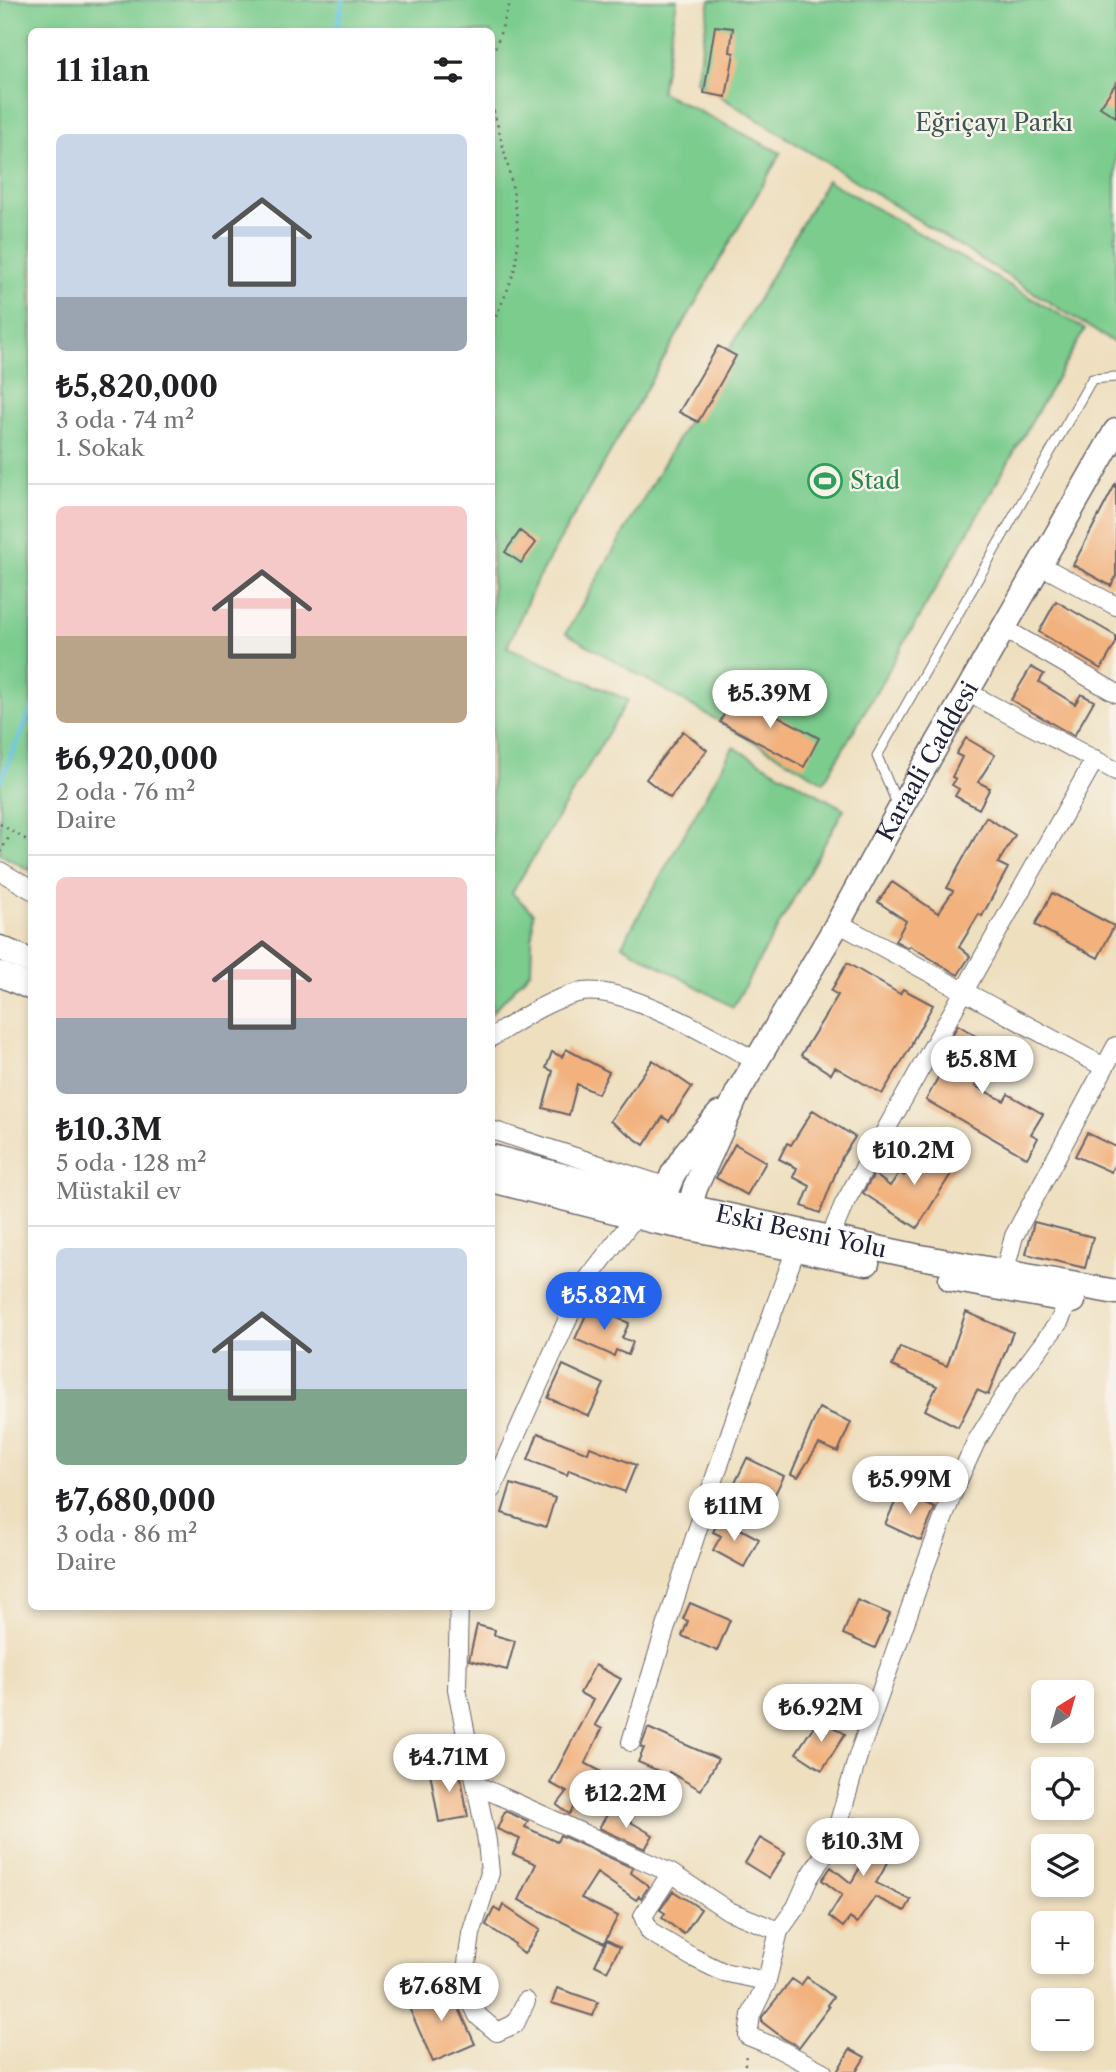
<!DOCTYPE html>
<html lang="tr">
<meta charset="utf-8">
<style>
body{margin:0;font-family:"Libre Caslon Text",serif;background:#f6f6f6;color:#202124;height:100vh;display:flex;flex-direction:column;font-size:26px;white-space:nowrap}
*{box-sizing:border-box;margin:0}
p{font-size:23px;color:#757577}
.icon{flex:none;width:38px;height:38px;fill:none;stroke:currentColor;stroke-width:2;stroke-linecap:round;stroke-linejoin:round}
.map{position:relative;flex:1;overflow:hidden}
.details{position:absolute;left:28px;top:28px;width:467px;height:1582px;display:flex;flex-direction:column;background:#fff;border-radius:10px;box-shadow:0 4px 10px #0003}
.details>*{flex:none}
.needle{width:46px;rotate:37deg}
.fabs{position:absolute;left:1031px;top:1680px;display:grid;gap:14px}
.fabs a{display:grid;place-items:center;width:63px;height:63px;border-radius:10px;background:#fff;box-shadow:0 4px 10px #0003;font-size:35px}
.price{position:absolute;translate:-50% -60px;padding:0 16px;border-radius:24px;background:#fff;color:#222;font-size:23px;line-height:46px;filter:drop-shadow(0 2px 4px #0008)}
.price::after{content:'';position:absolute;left:50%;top:42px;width:21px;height:16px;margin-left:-10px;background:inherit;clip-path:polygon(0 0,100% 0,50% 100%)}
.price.selected{background:#2563eb;color:#fff}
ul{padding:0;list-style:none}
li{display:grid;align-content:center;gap:14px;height:371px;padding:0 28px}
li+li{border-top:2px solid #e0e0e0}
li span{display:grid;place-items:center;height:217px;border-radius:10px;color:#555}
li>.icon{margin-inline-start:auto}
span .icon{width:126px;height:126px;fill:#fffc;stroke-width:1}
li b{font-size:30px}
h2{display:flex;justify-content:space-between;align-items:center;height:84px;padding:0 28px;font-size:30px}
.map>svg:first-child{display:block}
</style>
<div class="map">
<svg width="1116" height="2072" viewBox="0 0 1116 2072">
<rect width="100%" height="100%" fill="#f7f3e8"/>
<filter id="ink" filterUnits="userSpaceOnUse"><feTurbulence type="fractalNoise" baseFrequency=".0143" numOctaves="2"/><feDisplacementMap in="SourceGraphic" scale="14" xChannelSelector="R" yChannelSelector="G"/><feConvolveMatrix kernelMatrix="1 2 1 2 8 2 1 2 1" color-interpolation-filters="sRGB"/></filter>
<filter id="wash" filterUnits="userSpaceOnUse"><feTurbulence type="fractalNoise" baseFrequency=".00686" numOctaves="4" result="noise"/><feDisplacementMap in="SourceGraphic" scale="28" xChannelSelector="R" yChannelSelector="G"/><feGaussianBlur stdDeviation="1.57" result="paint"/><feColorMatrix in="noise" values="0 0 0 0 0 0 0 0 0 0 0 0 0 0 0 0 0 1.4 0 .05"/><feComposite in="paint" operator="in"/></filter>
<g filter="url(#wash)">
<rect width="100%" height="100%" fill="#eedfbf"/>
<path fill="#7ccc8e" stroke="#4f7764" stroke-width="2" d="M 0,0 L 677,0 L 661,92 L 781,153 L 536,582 L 507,647 L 628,700 L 512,893 L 533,913 L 531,970 L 492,1013 L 492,32 L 32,32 L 31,871 L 0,854 Z
M 710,0 L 1116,0 L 1116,344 L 696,81 Z
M 827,180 L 1085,329 L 824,782 L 566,633 Z
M 733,747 L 844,809 L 733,1007 L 622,945 Z"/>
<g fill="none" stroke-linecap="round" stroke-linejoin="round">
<path stroke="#62c2e0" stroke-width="5" d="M 336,32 L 343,0
M 0,781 L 32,709"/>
</g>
<g id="blocks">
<path fill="#f2b17d" d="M 715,26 L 733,28 L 730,52 L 734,53 L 726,97 L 704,93 Z
M 1116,83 L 1116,117 L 1100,107 Z
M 718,346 L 736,356 L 698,422 L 679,412 Z
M 1116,483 L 1116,576 L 1111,586 L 1073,565 Z
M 520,531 L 536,543 L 521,563 L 505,552 Z
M 1056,601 L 1116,636 L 1116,643 L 1101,669 L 1039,632 Z
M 1031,667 L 1044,674 L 1039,682 L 1075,704 L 1081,694 L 1094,701 L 1074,736 L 1011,700 Z
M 735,693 L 819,738 L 804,767 L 720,722 Z
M 683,731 L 707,750 L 670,798 L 646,779 Z
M 966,738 L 995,755 L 978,782 L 990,788 L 979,809 L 955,796 L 959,789 L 952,785 L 956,779 L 952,777 L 962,757 L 956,754 Z
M 986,817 L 1015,835 L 998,863 L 1008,868 L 982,916 L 979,914 L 959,947 L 970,956 L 958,975 L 910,946 L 908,948 L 895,941 L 906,921 L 878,902 L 892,882 L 938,913 L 953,891 L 947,888 Z
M 1052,893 L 1114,926 L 1098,958 L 1035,925 Z
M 847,963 L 900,994 L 903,989 L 933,1005 L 912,1042 L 913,1043 L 882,1094 L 835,1067 L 831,1074 L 801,1055 L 838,995 L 831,991 Z
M 958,1025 L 997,1049 L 975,1086 L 1004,1101 L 1008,1094 L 1043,1114 L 1031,1134 L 1038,1138 L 1027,1158 L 926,1100 L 950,1055 L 943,1051 Z
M 566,1049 L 609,1072 L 598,1094 L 577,1084 L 569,1115 L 543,1108 L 553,1071 L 546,1068 L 552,1052 L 562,1057 Z
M 653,1060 L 692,1087 L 669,1121 L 663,1117 L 644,1145 L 610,1121 Z
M 813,1110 L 855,1137 L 842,1157 L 820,1213 L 802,1206 L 810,1186 L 793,1177 L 797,1168 L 779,1159 L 787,1143 L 791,1145 Z
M 1087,1133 L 1116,1147 L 1116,1161 L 1111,1172 L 1075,1156 Z
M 735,1144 L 766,1162 L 747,1195 L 716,1178 Z
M 934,1144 L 959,1161 L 917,1228 L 863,1193 L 874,1174 L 890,1186 L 899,1173 L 904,1176 L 911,1165 L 918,1170 Z
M 1034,1222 L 1093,1237 L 1085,1268 L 1026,1254 Z
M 590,1306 L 629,1323 L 622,1338 L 633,1342 L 628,1355 L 616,1350 L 614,1356 L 575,1339 Z
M 966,1312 L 1013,1332 L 988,1395 L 977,1390 L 958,1427 L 925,1410 L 937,1386 L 892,1366 L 900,1347 L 947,1366 Z
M 563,1365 L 604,1384 L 589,1416 L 548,1398 Z
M 819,1408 L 851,1422 L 838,1452 L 819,1444 L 798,1477 L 791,1474 Z
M 538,1433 L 588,1453 L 590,1447 L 636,1465 L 625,1492 L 569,1470 L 567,1475 L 528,1460 Z
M 747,1458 L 784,1476 L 770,1504 L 734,1485 Z
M 511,1484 L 555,1498 L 546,1527 L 502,1513 Z
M 900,1492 L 935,1508 L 921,1541 L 885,1524 Z
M 720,1518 L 759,1539 L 744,1567 L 713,1550 L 721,1536 L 713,1532 Z
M 857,1600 L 890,1614 L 875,1648 L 843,1634 Z
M 690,1603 L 730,1620 L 717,1651 L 682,1636 L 688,1621 L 683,1619 Z
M 477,1625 L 495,1630 L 494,1635 L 515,1641 L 507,1670 L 469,1660 Z
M 595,1665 L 621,1679 L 595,1725 L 602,1729 L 585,1763 L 600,1771 L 597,1776 L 619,1788 L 606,1813 L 579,1799 L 569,1814 L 557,1805 L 567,1792 L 550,1783 L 593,1700 L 580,1693 Z
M 819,1718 L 845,1734 L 822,1770 L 796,1753 Z
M 648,1728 L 718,1759 L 701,1790 L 669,1772 L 668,1775 L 638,1762 L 644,1748 L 641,1747 Z
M 459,1766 L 468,1817 L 439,1822 L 430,1772 Z
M 610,1810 L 653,1835 L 645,1849 L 599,1828 Z
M 505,1811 L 528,1821 L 525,1827 L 557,1842 L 560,1835 L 633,1868 L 631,1873 L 649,1886 L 641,1898 L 639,1896 L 636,1900 L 597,1873 L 581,1898 L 618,1916 L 604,1943 L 519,1900 L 536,1864 L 513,1854 L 520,1839 L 497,1829 Z
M 855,1818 L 878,1835 L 874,1840 L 894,1852 L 876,1883 L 911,1900 L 905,1911 L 875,1897 L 857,1923 L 850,1918 L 843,1927 L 829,1916 L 842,1895 L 822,1880 L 831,1867 L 851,1883 L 866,1857 L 845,1840 L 850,1826 Z
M 760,1838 L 785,1853 L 769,1878 L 745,1863 Z
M 673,1891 L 701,1909 L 684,1934 L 662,1918 L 665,1913 L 660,1910 Z
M 503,1905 L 540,1930 L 524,1954 L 514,1946 L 515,1944 L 486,1925 L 494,1908 L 500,1912 Z
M 607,1940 L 620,1947 L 607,1971 L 595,1965 Z
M 807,1977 L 833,1997 L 827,2005 L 829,2007 L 799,2047 L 783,2038 L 762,2022 L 762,2017 L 792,1979 L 801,1985 Z
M 448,1984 L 475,2044 L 433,2062 L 407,2003 Z
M 557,1988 L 598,2002 L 593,2016 L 552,2003 Z
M 850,2049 L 865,2057 L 856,2072 L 837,2072 Z"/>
</g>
</g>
<g filter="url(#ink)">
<use href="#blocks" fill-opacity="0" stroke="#696469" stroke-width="2"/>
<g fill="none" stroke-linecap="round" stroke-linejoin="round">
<g stroke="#696469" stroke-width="11">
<path id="lane" d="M 898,806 L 877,756 L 1092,379 L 1116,377"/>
</g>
<g stroke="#696469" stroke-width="20">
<path id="street" d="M 1040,565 L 1116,606
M 1003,628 L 1116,693
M 967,692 L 1116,771
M 0,871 L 32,890
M 838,923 L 1104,1067
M 492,1037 C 519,1020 546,1001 577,993 C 621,981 717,1040 756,1061
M 492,1130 L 668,1187
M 830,1238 L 844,1204 L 1095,759
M 1005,1270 L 1014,1236 L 1116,1046
M 492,1489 L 583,1285 L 635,1217
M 459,1606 L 457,1689 L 487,1841 L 490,1873 L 471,1934 L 464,1986 L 478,2016 L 497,2032 L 515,2024 L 526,2001
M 631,1742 C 680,1575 736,1411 796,1249
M 476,1785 L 671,1873 L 729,1911 L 779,1931
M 671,1873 L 643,1916 L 650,1932 L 692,1957 L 723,1972 L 766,1981
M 823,2072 L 775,2047 L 748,2036 L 751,2015 L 766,1984 L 779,1931 L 796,1907 L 809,1878 L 834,1839 L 858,1756 L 923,1572 L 956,1485 L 976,1442 L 1008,1390 L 1059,1322 L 1069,1300"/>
</g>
<g stroke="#696469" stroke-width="27">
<g id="secondary">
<path d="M 0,948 L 32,962"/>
<path d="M 0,974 L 32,988"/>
<path id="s1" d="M 492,1157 L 647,1198 L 830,1238 L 915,1256 L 1116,1292"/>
<path d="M 492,1180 L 654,1221 L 867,1263"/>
<path d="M 656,1216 L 673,1174 L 688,1150 L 719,1114"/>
<path id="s2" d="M 684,1227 L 695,1188 L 738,1092 L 838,923 L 899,811 L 1116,431"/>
<path d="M 951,1279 L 1073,1301"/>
</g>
</g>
<path stroke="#696469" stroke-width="2.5" stroke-dasharray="2 5" stroke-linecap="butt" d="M 492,75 L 493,55 L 511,0
M 492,104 C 504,153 521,202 517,253 C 515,278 502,302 492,325
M 0,824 L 32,843
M 0,852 L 11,834
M 744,2072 L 746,2054"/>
<use href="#lane" stroke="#fff" stroke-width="9"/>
<use href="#street" stroke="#fff" stroke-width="18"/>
<use href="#secondary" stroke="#fff" stroke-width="24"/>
</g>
</g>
<defs>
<g id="stadium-ring" transform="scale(1.75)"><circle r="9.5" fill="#f7f3e8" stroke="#2e9e5b" stroke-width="1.5"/><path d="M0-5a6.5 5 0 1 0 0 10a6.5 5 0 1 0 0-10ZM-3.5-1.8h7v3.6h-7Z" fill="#2e9e5b"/></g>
</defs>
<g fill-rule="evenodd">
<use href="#stadium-ring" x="825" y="481"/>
</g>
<g text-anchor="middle" stroke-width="5" stroke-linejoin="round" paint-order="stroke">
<g font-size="24" fill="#3d5554" stroke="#f7f3e8">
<text x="994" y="131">Eğriçayı Parkı</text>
</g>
<g font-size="24" fill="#27864d" stroke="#f7f3e8" text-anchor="start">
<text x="850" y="489">Stad</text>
</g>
<g font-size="24" fill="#22223b" stroke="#f7f3e8">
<text dy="8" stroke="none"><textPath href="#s2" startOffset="527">Karaali Caddesi</textPath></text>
<text dy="8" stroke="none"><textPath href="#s1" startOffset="318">Eski Besni Yolu</textPath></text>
</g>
</g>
</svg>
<div class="fabs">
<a><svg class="needle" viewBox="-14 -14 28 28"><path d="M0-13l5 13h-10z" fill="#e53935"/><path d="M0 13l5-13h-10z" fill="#757577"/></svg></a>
<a><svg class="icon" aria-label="locate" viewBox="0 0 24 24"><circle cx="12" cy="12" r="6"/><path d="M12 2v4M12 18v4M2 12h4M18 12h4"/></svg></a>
<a><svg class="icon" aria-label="layers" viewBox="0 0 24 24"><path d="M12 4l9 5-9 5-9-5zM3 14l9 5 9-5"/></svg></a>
<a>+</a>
<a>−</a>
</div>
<b class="price" style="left:770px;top:730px">₺5.39M</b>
<b class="price" style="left:982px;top:1096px">₺5.8M</b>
<b class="price" style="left:914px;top:1187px">₺10.2M</b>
<b class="price selected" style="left:604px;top:1332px">₺5.82M</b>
<b class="price" style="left:910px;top:1516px">₺5.99M</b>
<b class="price" style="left:734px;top:1543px">₺11M</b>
<b class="price" style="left:821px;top:1744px">₺6.92M</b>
<b class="price" style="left:449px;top:1794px">₺4.71M</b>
<b class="price" style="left:626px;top:1830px">₺12.2M</b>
<b class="price" style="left:863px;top:1878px">₺10.3M</b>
<b class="price" style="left:441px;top:2023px">₺7.68M</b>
<section class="details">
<h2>11 ilan<svg class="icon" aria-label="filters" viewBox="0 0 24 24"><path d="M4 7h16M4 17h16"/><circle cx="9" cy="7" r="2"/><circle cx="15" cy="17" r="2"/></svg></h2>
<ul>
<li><span style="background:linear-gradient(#c9d6e8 75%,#9aa5b1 0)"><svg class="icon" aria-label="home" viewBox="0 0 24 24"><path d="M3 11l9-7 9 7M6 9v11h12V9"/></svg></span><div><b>₺5,820,000</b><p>3 oda · 74 m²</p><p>1. Sokak</p></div></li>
<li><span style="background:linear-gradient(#f6c9c9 60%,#b9a48a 0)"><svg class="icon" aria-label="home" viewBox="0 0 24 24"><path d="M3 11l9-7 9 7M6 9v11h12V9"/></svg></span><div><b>₺6,920,000</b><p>2 oda · 76 m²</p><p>Daire</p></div></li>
<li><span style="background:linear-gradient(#f6c9c9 65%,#9aa5b1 0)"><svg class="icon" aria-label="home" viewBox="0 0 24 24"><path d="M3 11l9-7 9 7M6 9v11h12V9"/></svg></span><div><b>₺10.3M</b><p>5 oda · 128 m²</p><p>Müstakil ev</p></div></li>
<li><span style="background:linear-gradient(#c9d6e8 65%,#7fa58c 0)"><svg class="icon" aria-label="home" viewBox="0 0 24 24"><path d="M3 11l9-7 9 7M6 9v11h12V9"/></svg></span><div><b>₺7,680,000</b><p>3 oda · 86 m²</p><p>Daire</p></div></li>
</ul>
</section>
</div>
